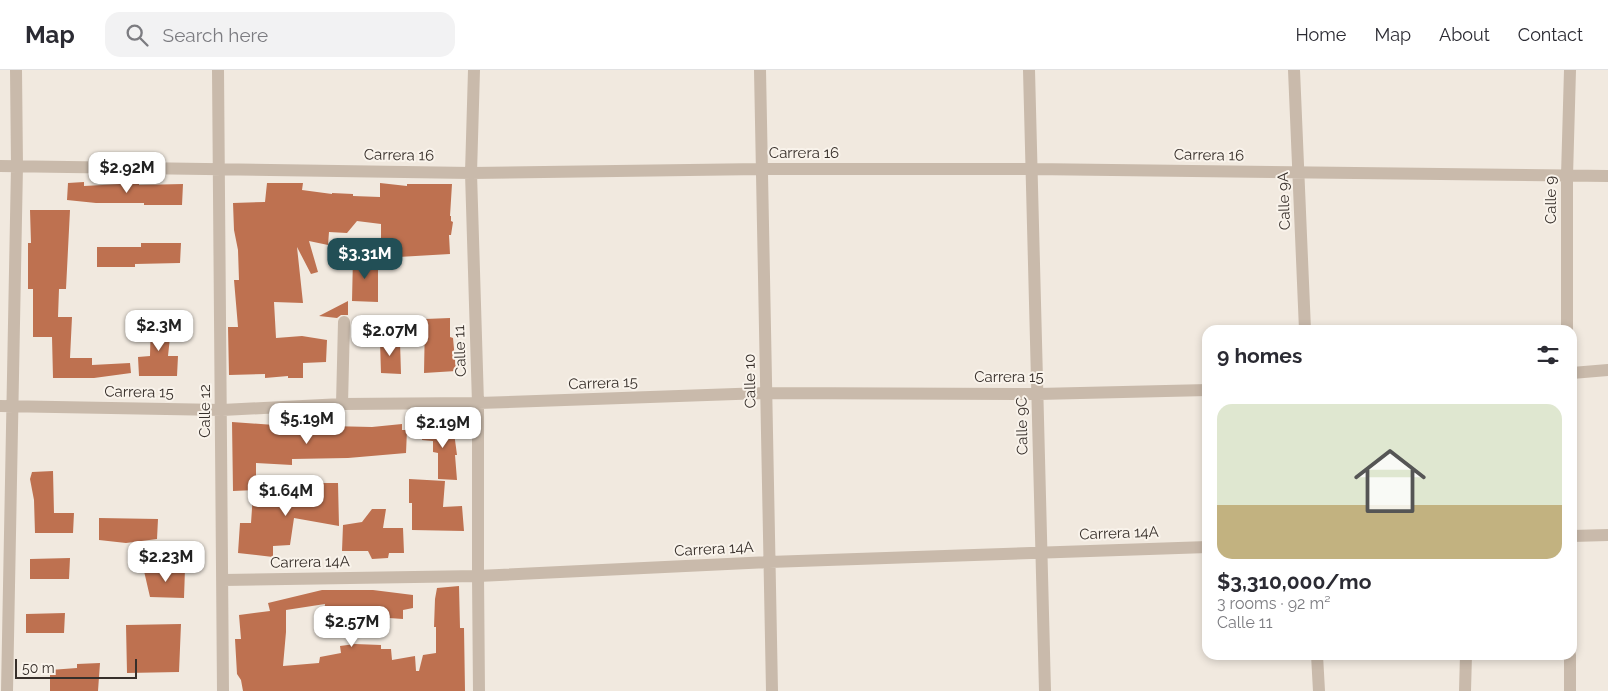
<!DOCTYPE html>
<meta charset="utf-8">
<style>
body{margin:0;font-family:Raleway,sans-serif;background:#f2f2f3;color:#2b2b33;height:100vh;display:flex;flex-direction:column;font-size:19px;white-space:nowrap}
*{box-sizing:border-box;margin:0}
p{font-size:16px;color:#7c7c81}
.icon{flex:none;width:28px;height:28px;fill:none;stroke:currentColor;stroke-width:2;stroke-linecap:round;stroke-linejoin:round}
.map{position:relative;flex:1;overflow:hidden}
.sheet{position:absolute;left:1202px;top:255px;width:375px;height:335px;display:flex;flex-direction:column;background:#fff;border-radius:15px;box-shadow:0 2px 8px #0003}
.sheet>*{flex:none}
.scale{position:absolute;left:15px;bottom:12px;width:122px;box-sizing:border-box;padding-left:5px;border:2px solid #372f2a;border-top:0;font-size:14px;line-height:18px;white-space:nowrap;color:#372f2a;-webkit-text-stroke:4px #f9f3eb;paint-order:stroke}
.price{position:absolute;translate:-50% -42px;padding:0 11px;border-radius:10px;background:#fff;color:#222;font-size:16px;line-height:32px;filter:drop-shadow(0 1px 2px #0008)}
.price::after{content:'';position:absolute;left:50%;top:30px;width:15px;height:11px;margin-left:-8px;background:inherit;clip-path:polygon(0 0,100% 0,50% 100%)}
.price.active{background:#224f56;color:#fff}
ul{padding:0;list-style:none}
li{display:grid;align-content:center;gap:10px;height:265px;padding:0 15px}
li+li{border-top:1px solid #e1e1e2}
li span{display:grid;place-items:center;height:155px;border-radius:15px;color:#555}
li>.icon{margin-inline-start:auto}
span .icon{width:90px;height:90px;fill:#fffc;stroke-width:1}
li b{font-size:21px}
h2{display:flex;justify-content:space-between;align-items:center;height:60px;padding:0 15px;font-size:21px}
header{display:flex;align-items:center;gap:30px;box-sizing:border-box;height:70px;padding:0 25px;background:#fff;border-bottom:1px solid #e1e1e2}
header strong{font-size:24px}
nav{display:flex;gap:28px;margin-inline-start:auto;font-size:18px}
.search{width:350px;height:45px;background:#f2f2f3;display:flex;align-items:center;gap:12px;box-sizing:border-box;padding:0 18px;border-radius:15px;color:#7c7c81;font-size:19px}
.map>svg:first-child{display:block}
</style>
<header>
<strong>Map</strong>
<div class="search"><svg class="icon" aria-label="search" viewBox="0 0 24 24"><circle cx="10" cy="10" r="6"/><path d="M15 15l6 6"/></svg>Search here</div>
<nav><a>Home</a><a>Map</a><a>About</a><a>Contact</a></nav>
</header>
<div class="map">
<svg width="1608" height="621" viewBox="0 0 1608 621">
<rect width="100%" height="100%" fill="#f1e9df"/>
<path fill="#be7150" d="M 84,112 L 84,116 L 139,113 L 139,115 L 183,114 L 182,135 L 144,135 L 144,133 L 96,133 L 67,130 L 68,113 Z
M 267,113 L 303,113 L 302,120 L 332,124 L 332,123 L 353,124 L 353,126 L 380,127 L 380,113 L 407,116 L 407,114 L 452,114 L 450,146 L 451,146 L 451,151 L 453,152 L 451,165 L 449,165 L 450,184 L 381,188 L 381,154 L 357,151 L 347,163 L 329,162 L 328,175 L 309,171 L 318,202 L 311,204 L 297,177 L 303,233 L 274,232 L 276,268 L 302,266 L 327,270 L 326,292 L 303,293 L 303,308 L 288,308 L 288,306 L 265,308 L 265,304 L 229,305 L 228,257 L 238,257 L 234,210 L 239,210 L 238,180 L 234,160 L 233,133 L 265,132 Z
M 30,140 L 70,140 L 66,219 L 59,219 L 58,247 L 72,247 L 70,288 L 92,288 L 92,295 L 130,293 L 131,303 L 94,308 L 53,308 L 52,267 L 33,267 L 33,219 L 28,219 L 28,173 L 31,173 Z
M 141,173 L 181,173 L 180,193 L 135,194 L 135,197 L 97,197 L 97,177 L 141,177 Z
M 353,187 L 378,188 L 378,232 L 352,231 Z
M 348,231 L 348,245 L 341,245 L 337,248 L 319,246 Z
M 151,248 L 172,248 L 168,286 L 178,286 L 177,306 L 139,306 L 138,287 L 150,286 Z
M 450,248 L 450,267 L 453,268 L 456,301 L 424,303 L 425,249 Z
M 380,271 L 400,272 L 401,304 L 381,303 Z
M 305,350 L 328,351 L 329,356 L 372,357 L 402,354 L 402,360 L 407,360 L 406,383 L 348,388 L 292,389 L 292,395 L 256,393 L 256,420 L 233,421 L 232,352 L 302,357 Z
M 453,355 L 457,385 L 455,385 L 457,410 L 438,409 L 438,383 L 433,382 L 433,371 L 422,370 L 422,356 Z
M 53,401 L 54,443 L 74,443 L 73,463 L 35,463 L 34,430 L 30,409 L 32,402 Z
M 409,409 L 445,411 L 443,437 L 462,436 L 464,461 L 412,460 L 412,433 L 409,433 Z
M 312,413 L 338,413 L 339,456 L 294,448 L 290,475 L 273,476 L 273,487 L 238,483 L 240,453 L 251,453 L 253,424 L 310,423 Z
M 372,439 L 386,439 L 383,458 L 403,458 L 404,483 L 389,483 L 388,488 L 372,489 L 368,481 L 342,481 L 343,455 L 362,452 Z
M 99,448 L 158,449 L 157,469 L 126,473 L 99,470 Z
M 70,488 L 69,509 L 30,509 L 30,489 Z
M 185,499 L 184,528 L 150,527 L 144,501 Z
M 459,516 L 460,558 L 464,558 L 465,621 L 243,621 L 241,610 L 237,604 L 235,569 L 241,569 L 239,545 L 270,541 L 268,533 L 322,520 L 373,520 L 413,525 L 413,538 L 403,540 L 403,549 L 389,548 L 363,552 L 363,547 L 343,549 L 343,547 L 333,547 L 332,544 L 324,543 L 325,534 L 286,540 L 286,562 L 283,596 L 319,593 L 320,587 L 341,583 L 340,576 L 355,574 L 381,575 L 381,579 L 391,579 L 392,590 L 415,586 L 416,601 L 419,601 L 423,585 L 436,583 L 436,557 L 434,557 L 435,529 L 437,518 Z
M 65,543 L 64,563 L 26,563 L 26,544 Z
M 181,554 L 179,602 L 127,603 L 126,555 Z
M 100,593 L 98,621 L 50,621 L 50,600 L 77,598 L 77,594 Z"/>
<g fill="none" stroke-linecap="round" stroke-linejoin="round">
<path stroke="#c9baab" stroke-width="12" d="M 218,0 L 223,621
M 474,0 L 471,103 L 478,333 L 478,506 L 479,621
M 760,0 L 772,621
M 1029,0 L 1045,621
M 1294,0 L 1305,260
M 0,96 L 471,103 L 761,99 L 1032,99 L 1608,106
M 1567,260 L 1567,106 L 1570,0
M 1572,303 L 1608,300
M 342,334 L 344,252
M 0,336 L 222,340 L 342,334 L 478,333 L 766,323 L 1038,324 L 1208,320
M 1572,466 L 1608,465
M 223,510 L 478,506 L 769,492 L 1208,477
M 1317,585 L 1319,621
M 7,621 L 17,96 L 16,0
M 1465,621 L 1466,585
M 1570,621 L 1570,585"/>
</g>
<g text-anchor="middle" stroke-width="4" stroke-linejoin="round" paint-order="stroke">
<g font-size="15" fill="#372f2a" stroke="#f9f3eb">
<text x="804" y="88">Carrera 16</text>
<text transform="translate(399 85) rotate(1)" y="5">Carrera 16</text>
<text transform="translate(1209 85) rotate(1)" y="5">Carrera 16</text>
<text transform="translate(1551 130) rotate(-90)" y="5">Calle 9</text>
<text transform="translate(1284 131) rotate(-92)" y="5">Calle 9A</text>
<text transform="translate(460 281) rotate(-92)" y="5">Calle 11</text>
<text x="1009" y="312">Carrera 15</text>
<text transform="translate(750 311) rotate(-91)" y="5">Calle 10</text>
<text transform="translate(603 313) rotate(-2)" y="5">Carrera 15</text>
<text transform="translate(139 322) rotate(1)" y="5">Carrera 15</text>
<text transform="translate(205 341) rotate(-90)" y="5">Calle 12</text>
<text transform="translate(1022 356) rotate(-91)" y="5">Calle 9C</text>
<text transform="translate(1119 463) rotate(-2)" y="5">Carrera 14A</text>
<text transform="translate(714 479) rotate(-3)" y="5">Carrera 14A</text>
<text transform="translate(310 492) rotate(-1)" y="5">Carrera 14A</text>
</g>
</g>
</svg>
<div class="scale">50 m</div>
<b class="price" style="left:127px;top:124px">$2.92M</b>
<b class="price active" style="left:365px;top:210px">$3.31M</b>
<b class="price" style="left:159px;top:282px">$2.3M</b>
<b class="price" style="left:390px;top:287px">$2.07M</b>
<b class="price" style="left:307px;top:375px">$5.19M</b>
<b class="price" style="left:443px;top:379px">$2.19M</b>
<b class="price" style="left:286px;top:447px">$1.64M</b>
<b class="price" style="left:166px;top:513px">$2.23M</b>
<b class="price" style="left:352px;top:578px">$2.57M</b>
<section class="sheet">
<h2>9 homes<svg class="icon" aria-label="filters" viewBox="0 0 24 24"><path d="M4 7h16M4 17h16"/><circle cx="9" cy="7" r="2"/><circle cx="15" cy="17" r="2"/></svg></h2>
<ul>
<li><span style="background:linear-gradient(#dfe7d0 65%,#c2b280 0)"><svg class="icon" aria-label="home" viewBox="0 0 24 24"><path d="M3 11l9-7 9 7M6 9v11h12V9"/></svg></span><div><b>$3,310,000/mo</b><p>3 rooms · 92 m²</p><p>Calle 11</p></div></li>
</ul>
</section>
</div>
